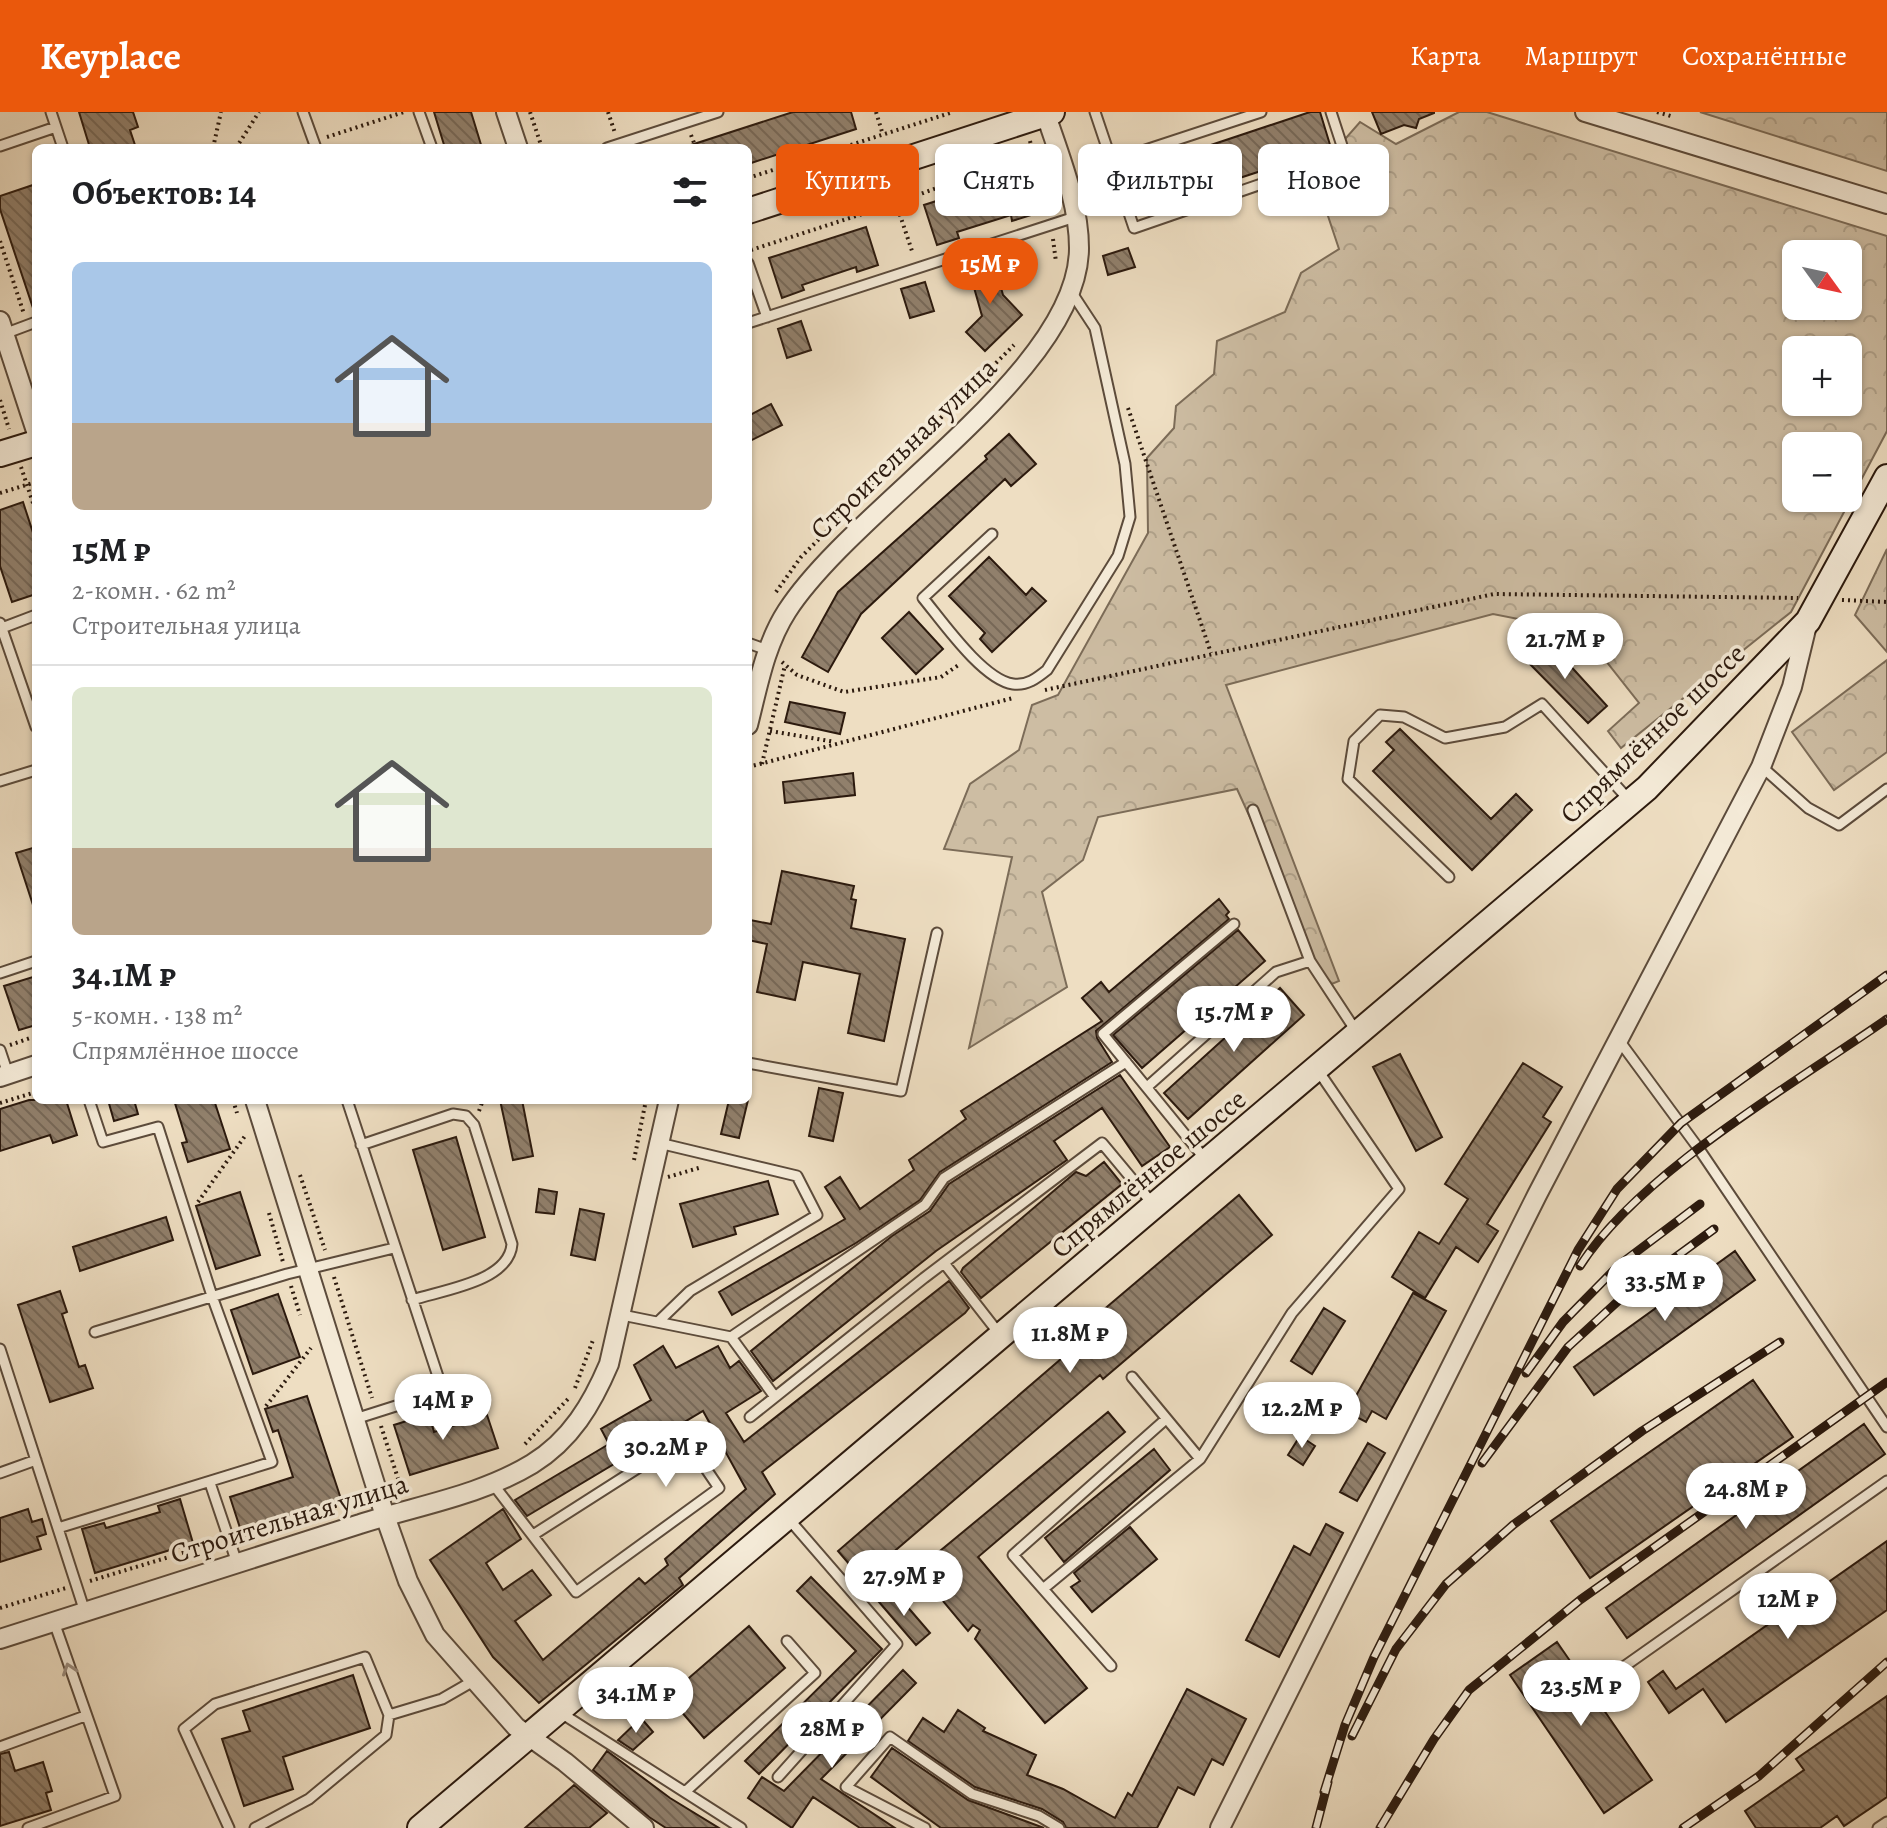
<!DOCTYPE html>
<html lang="ru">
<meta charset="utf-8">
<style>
body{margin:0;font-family:Alegreya,serif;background:#f2f2f2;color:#202124;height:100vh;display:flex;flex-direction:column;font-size:30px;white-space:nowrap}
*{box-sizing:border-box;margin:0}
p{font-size:26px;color:#757577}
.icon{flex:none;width:44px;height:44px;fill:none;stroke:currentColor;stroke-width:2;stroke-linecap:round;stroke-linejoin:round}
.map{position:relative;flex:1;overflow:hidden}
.details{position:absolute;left:32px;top:32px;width:720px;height:960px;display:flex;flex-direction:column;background:#fff;border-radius:12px;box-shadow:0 2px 6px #0004}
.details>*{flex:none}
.banner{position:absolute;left:776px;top:32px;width:760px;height:72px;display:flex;gap:16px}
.needle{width:52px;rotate:123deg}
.tools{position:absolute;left:1782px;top:128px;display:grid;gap:16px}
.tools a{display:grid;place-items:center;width:80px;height:80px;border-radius:12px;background:#fff;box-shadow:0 2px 6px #0004;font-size:40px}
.price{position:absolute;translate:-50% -68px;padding:0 18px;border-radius:28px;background:#fff;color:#222;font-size:26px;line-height:52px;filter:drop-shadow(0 2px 4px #0008)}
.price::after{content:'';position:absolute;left:50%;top:48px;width:24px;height:18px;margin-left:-12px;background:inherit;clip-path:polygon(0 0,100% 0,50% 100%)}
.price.active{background:#ea580c;color:#fff}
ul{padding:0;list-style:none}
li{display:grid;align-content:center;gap:16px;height:424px;padding:0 40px}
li+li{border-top:2px solid #e0e0e0}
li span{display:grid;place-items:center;height:248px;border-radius:12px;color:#555}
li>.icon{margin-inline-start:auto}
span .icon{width:144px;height:144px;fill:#fffc;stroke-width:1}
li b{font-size:34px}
h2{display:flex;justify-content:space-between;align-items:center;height:96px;padding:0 40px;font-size:34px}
.tag{padding:0 28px;border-radius:12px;background:#fff;box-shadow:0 2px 6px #0004;font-size:28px;line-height:72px}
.tag.active{background:#ea580c;color:#fff}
header{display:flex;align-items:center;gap:48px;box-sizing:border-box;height:112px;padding:0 40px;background:#ea580c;color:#fff}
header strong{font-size:38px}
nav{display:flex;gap:44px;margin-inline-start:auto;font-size:28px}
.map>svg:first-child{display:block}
</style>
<header>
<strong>Keyplace</strong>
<nav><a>Карта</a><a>Маршрут</a><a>Сохранённые</a></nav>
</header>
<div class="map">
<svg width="1887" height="1716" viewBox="0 0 1887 1716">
<defs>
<pattern id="forest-crowns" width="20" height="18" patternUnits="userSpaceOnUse" patternTransform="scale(2)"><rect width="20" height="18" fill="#cdbda3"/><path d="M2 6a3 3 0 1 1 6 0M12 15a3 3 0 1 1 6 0" fill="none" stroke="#b0a28b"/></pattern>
<pattern id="building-back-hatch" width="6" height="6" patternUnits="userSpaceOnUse" patternTransform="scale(2)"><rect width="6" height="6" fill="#91806c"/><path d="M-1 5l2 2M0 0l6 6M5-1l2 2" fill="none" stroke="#776857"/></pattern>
</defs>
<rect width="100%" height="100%" fill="#eedec2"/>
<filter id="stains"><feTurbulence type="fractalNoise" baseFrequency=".0025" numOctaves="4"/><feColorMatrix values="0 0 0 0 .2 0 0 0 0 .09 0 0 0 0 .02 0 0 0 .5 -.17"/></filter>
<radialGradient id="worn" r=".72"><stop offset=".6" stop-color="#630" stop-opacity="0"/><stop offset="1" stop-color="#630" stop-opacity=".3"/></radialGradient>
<path fill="url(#forest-crowns)" stroke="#7c6c58" stroke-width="2" fill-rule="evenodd" d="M 1459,0 L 1487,0 L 1887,124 L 1887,319 L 1791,500 L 1621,636 L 1608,619 L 1639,591 L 1583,520 L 1493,502 L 1226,573 L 1339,869 L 1327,874 L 1237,677 L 1098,705 L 1083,748 L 1042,780 L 1067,875 L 969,936 L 1012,745 L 944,737 L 970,672 L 1019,638 L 1032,593 L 1058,583 L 1148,421 L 1147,346 L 1174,316 L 1176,294 L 1214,262 L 1217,229 L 1285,200 L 1301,161 L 1339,137 L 1318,74 L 1338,35 L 1360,10 L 1396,32 ZM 1796,142 L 1848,142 L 1848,194 L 1796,194 ZM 1796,238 L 1848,238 L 1848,290 L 1796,290 ZM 1796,334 L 1848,334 L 1848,386 L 1796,386 Z
M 1700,0 L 1887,0 L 1887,59 Z
M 1887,437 L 1887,540 L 1855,503 Z
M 1887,548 L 1887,640 L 1834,678 L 1792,620 Z"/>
<path fill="url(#building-back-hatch)" stroke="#2c1a0e" stroke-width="2" d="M 79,0 L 133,0 L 138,15 L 130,18 L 135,33 L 90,36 Z
M 434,0 L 471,0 L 482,36 L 445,36 Z
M 793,0 L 851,0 L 856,17 L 748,52 L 748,36 L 692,36 L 691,33 Z
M 1310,0 L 1320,0 L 1331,36 L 1145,97 L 1133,59 Z
M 1372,0 L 1434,0 L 1434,1 L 1419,7 L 1416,16 L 1404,13 L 1381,22 Z
M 1021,62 L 1034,102 L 1012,109 L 1011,103 L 957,120 L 959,126 L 937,133 L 924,93 Z
M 36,72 L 36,196 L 33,196 L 0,97 L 0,84 Z
M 866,115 L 878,153 L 857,160 L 856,155 L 802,173 L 804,178 L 782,186 L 769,146 Z
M 1128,136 L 1135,155 L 1108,163 L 1103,144 Z
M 993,147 L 1003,183 L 1022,203 L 985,239 L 966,220 L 982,204 L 968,154 Z
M 925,170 L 934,199 L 910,206 L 901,177 Z
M 801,209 L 811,238 L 787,246 L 778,217 Z
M 771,292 L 782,313 L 748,330 L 748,304 Z
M 1009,322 L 1036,352 L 1011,374 L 1005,367 L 861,502 L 828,560 L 802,545 L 838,480 L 987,347 L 985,344 Z
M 23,390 L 36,430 L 36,482 L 12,490 L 0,454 L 0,398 Z
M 989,445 L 1026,483 L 1032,476 L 1046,489 L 992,540 L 980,527 L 985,521 L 949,484 Z
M 909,500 L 943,537 L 916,562 L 882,526 Z
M 1545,526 L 1607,594 L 1588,611 L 1524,546 Z
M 790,590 L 845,601 L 840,622 L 785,610 Z
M 1400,617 L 1491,707 L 1516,682 L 1532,698 L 1472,758 L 1373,659 L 1394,638 L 1386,630 Z
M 853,661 L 855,683 L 785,691 L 783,670 Z
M 36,735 L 36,792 L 33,793 L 16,741 Z
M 782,759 L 854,774 L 851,787 L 856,788 L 851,816 L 905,827 L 884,929 L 848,921 L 860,862 L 803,850 L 795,888 L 757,880 L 767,832 L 748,828 L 750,808 L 771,812 Z
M 1219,787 L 1229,800 L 1226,803 L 1229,807 L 1096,919 L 1097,926 L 1112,950 L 940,1060 L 920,1088 L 856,1131 L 732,1203 L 719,1180 L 845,1107 L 825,1075 L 840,1065 L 860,1097 L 914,1058 L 909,1048 L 966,1007 L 961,999 L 1102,909 L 1082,886 L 1101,870 L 1109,880 Z
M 1238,818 L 1265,849 L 1142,956 L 1113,923 Z
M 36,864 L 36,913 L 19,918 L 4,874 Z
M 1280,876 L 1304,903 L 1188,1007 L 1164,981 Z
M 1400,942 L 1442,1025 L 1416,1039 L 1373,955 Z
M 1523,951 L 1562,975 L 1543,1005 L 1551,1010 L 1487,1112 L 1498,1119 L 1478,1150 L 1456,1135 L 1425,1186 L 1392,1165 L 1419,1120 L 1439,1132 L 1468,1087 L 1445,1072 Z
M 1120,963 L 1170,1035 L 1142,1054 L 1102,996 L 1054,1029 L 1067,1048 L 936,1139 L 773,1269 L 751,1239 L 892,1124 L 930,1099 L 949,1072 Z
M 819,976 L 843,981 L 833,1029 L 809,1024 Z
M 29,988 L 66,988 L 77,1023 L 53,1031 L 50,1023 L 0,1039 L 0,997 Z
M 108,988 L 134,988 L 138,1002 L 114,1009 Z
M 174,988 L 214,988 L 230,1037 L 188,1050 L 182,1031 L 187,1030 Z
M 500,988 L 522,988 L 533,1044 L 513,1048 Z
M 729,988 L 748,988 L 739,1026 L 721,1022 Z
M 456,1025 L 485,1125 L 443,1138 L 413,1038 Z
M 1104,1050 L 1122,1072 L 981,1186 L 961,1160 L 963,1156 L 1076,1060 L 1086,1064 Z
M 768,1069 L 778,1102 L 734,1115 L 736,1122 L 693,1135 L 680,1092 Z
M 539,1077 L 557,1080 L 554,1102 L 536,1100 Z
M 240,1080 L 260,1143 L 216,1157 L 196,1094 Z
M 1239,1083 L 1272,1123 L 1103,1267 L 1100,1263 L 862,1467 L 838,1439 L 1076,1234 L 1069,1227 Z
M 580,1097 L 604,1102 L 595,1148 L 571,1143 Z
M 166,1105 L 173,1128 L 80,1159 L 73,1135 Z
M 1735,1139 L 1755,1168 L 1594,1283 L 1574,1255 Z
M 949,1169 L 969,1196 L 965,1201 L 762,1360 L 775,1382 L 679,1466 L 683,1473 L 561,1573 L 539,1591 L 493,1545 L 430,1448 L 503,1397 L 521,1427 L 486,1451 L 503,1478 L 532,1458 L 551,1483 L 515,1509 L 543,1548 L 639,1466 L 645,1472 L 668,1453 L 665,1447 L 746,1377 L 703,1299 L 527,1404 L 515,1388 L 609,1332 L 601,1317 L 651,1288 L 634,1253 L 663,1234 L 676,1256 L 718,1234 L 730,1256 L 739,1249 L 761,1279 L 726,1301 L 744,1330 Z
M 60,1179 L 67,1200 L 62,1202 L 79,1255 L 85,1253 L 93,1276 L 50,1290 L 18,1193 Z
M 1413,1181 L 1446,1199 L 1386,1307 L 1372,1299 L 1366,1310 L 1347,1300 Z
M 278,1182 L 300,1245 L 253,1262 L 231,1198 Z
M 1324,1196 L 1345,1209 L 1312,1262 L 1291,1249 Z
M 1753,1268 L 1793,1325 L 1590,1466 L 1551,1409 Z
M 307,1284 L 341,1387 L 241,1419 L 230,1385 L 293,1365 L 278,1318 L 273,1320 L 265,1297 Z
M 1108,1300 L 1125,1320 L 978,1445 L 1087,1576 L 1045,1611 L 975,1527 L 980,1518 L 973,1513 L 968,1519 L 917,1458 Z
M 429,1302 L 434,1320 L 487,1303 L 498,1336 L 410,1363 L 394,1313 Z
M 1864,1312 L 1885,1342 L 1627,1526 L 1606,1496 Z
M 1300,1324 L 1315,1334 L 1303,1353 L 1288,1343 Z
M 1368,1331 L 1385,1341 L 1357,1389 L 1340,1380 Z
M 1154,1337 L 1170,1358 L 1064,1450 L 1045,1426 Z
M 180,1387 L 193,1431 L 95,1461 L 82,1417 L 104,1411 L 106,1416 L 160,1400 L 158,1394 Z
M 28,1397 L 32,1410 L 42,1407 L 46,1422 L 37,1425 L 41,1437 L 0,1450 L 0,1406 Z
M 1326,1412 L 1343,1421 L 1279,1545 L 1246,1528 L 1294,1434 L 1310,1443 Z
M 1130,1415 L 1157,1447 L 1092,1500 L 1071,1475 L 1080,1469 L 1074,1461 Z
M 1887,1429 L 1887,1498 L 1726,1610 L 1703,1577 L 1669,1601 L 1648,1570 L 1663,1559 L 1676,1577 Z
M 811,1465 L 882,1537 L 759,1662 L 745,1649 L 856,1539 L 797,1479 Z
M 893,1478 L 930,1521 L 916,1533 L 879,1490 Z
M 749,1514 L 785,1556 L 704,1626 L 668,1584 Z
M 1557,1530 L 1652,1668 L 1604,1701 L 1510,1563 Z
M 903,1558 L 916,1571 L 821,1667 L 895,1716 L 860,1716 L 813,1685 L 792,1716 L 748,1686 L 762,1665 L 784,1679 Z
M 353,1563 L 370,1616 L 283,1645 L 293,1677 L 244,1694 L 222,1627 L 250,1619 L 243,1599 Z
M 1187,1577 L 1246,1607 L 1223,1653 L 1212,1647 L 1194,1683 L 1178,1675 L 1157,1716 L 1066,1716 L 1063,1710 L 1042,1697 L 975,1675 L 908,1629 L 923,1606 L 944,1620 L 958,1598 L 985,1616 L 983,1619 L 1036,1643 L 1027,1663 L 1063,1677 L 1115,1706 L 1128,1681 L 1132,1684 Z
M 1887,1584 L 1887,1685 L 1844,1714 L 1837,1704 L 1820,1716 L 1756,1716 L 1745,1699 L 1804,1658 L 1796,1647 Z
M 641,1606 L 653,1620 L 633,1638 L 618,1628 Z
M 892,1636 L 968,1688 L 1044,1716 L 941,1716 L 871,1665 Z
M 607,1639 L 670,1686 L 719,1716 L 666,1716 L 649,1705 L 593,1658 Z
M 9,1640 L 15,1659 L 43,1650 L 52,1679 L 46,1681 L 51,1698 L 0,1714 L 0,1642 Z
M 574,1673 L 607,1701 L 589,1716 L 525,1716 Z"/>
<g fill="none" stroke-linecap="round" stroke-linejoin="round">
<g stroke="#5c4b3b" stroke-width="13">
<path id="lane" d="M 51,0 L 63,36
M 303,0 L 316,36
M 419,0 L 432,36
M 1095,0 L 1134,116 L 1345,43 L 1331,0
M 0,34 L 56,15
M 607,36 L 718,0
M 1112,49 L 1261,0
M 748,151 L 767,205
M 748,211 L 1075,105
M 4,222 L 36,210
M 992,422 L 923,486 C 942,509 983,568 1013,572 C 1027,574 1037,566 1047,558 L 1118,444 L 1130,405 L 1125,352 L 1095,216 L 1072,181
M 0,511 L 36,615
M 2,516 L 36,503
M 748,531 L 767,538
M 1762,655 L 1808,696 L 1839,713 L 1887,677
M 0,669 L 36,658
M 1253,698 L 1310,849 L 1356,919
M 1449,765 L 1348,667 L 1354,629 L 1380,603 L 1404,605 L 1445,626 L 1505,615 L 1542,592 L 1630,689
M 0,861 L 36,849
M 1618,927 L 1699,1037 L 1887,1315
M 0,938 L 8,962
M 748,951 L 901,979 L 937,821
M 1147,975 L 1276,860 L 1310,849
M 347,988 L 450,1301
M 659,1031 L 797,1064 L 817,1103 L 690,1179 L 660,1208
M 361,1033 L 453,1002 L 466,1004 L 474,1013 L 512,1132 C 509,1170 442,1178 412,1188
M 1205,1047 L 1103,922 L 1234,812
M 944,1151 L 1001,1224
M 622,1203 L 731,1225 L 775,1285
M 95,1220 L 287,1162 L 394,1136
M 731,1225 L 925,1093 L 944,1066 L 1126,950
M 0,1237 L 85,1500
M 1132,1265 L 1200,1347
M 750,1305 L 924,1166 L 1102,1031 L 1152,1091
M 355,1307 L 443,1279
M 0,1361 L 36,1348
M 210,1371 L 237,1451
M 493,1372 L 576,1480 L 719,1376 L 685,1326 L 533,1423
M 58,1416 L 272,1350 L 213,1187 L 158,1015 L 103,1030 L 89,988
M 1043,1477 L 1200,1347 L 1292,1201 L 1399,1077 L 1317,957
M 1111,1554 L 1013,1443 L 1166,1307
M 1622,1556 L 1887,1369
M 561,1601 L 741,1716
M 389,1603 L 442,1587 L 475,1568
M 0,1635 L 85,1604
M 778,1665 L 897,1532 L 787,1405
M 685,1680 L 815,1561 L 787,1529
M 28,1716 L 115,1684 L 54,1510
M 229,1716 L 184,1617 L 215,1592 L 365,1545 L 389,1603 L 386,1623 L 309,1687 L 255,1716
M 925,1716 L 846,1675 L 890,1625 L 972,1682 L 1039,1704 L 1059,1716
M 1878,1716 L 1887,1710"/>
</g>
<g stroke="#5c4b3b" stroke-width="22">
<path id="street" d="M 506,0 L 518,36
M 1585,0 L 1887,92
M 0,209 L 36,319
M 748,613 C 758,574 765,533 787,499 C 855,394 1079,259 1079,136 C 1079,90 1059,43 1045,0
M 0,965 L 36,953
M 255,988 L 385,1404 L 408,1469 L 435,1523 L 516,1615 L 565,1650 L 644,1716
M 0,1527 C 120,1488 240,1450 360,1412 C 419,1393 479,1384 532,1352 C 571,1328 592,1292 609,1252 L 669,988
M 1220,1716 L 1537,1083 L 1761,655 L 1792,575 L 1808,509"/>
</g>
<g stroke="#2c1a0e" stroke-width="28">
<path id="secondary" d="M 748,99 L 1052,0
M 0,342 L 36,331
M 420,1716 L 1647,676 L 1808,509 L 1887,365"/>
</g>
<path stroke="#2c1a0e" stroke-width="4" stroke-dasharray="2 4" stroke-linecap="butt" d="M 530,0 L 542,36
M 608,0 L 615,21
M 876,0 L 883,23
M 1657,0 L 1674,5
M 691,23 L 696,36
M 327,25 L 404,0
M 1030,29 L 1048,102
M 213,36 L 221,0
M 236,36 L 259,0
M 748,66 L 953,0
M 896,91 L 913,142
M 1053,127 L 1056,150
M 0,129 L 24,202
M 751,138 L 896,91 L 1032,41
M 0,288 L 9,317
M 1128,296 L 1211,541
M 21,355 L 36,400
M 0,381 L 36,370
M 776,480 L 801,445 L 1014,233
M 1842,488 L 1887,490
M 782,550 L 797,563 L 844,580 L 941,565 L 960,552
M 1045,578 L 1494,482 L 1798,486
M 770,619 L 835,630
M 762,652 L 785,553
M 748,655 L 1013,586
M 10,933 L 36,924
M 233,988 L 237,1001
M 0,991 L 36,980
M 479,999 L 483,988
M 634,1048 L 646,988
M 300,1063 L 325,1138
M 668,1065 L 702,1055
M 198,1090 L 245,1024
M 269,1101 L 283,1150
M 334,1165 L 372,1286
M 291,1174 L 300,1203
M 575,1276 L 593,1228
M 266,1294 L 311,1236
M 381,1314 L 403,1382
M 525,1332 L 568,1287
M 243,1423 L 342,1392 L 353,1394
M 90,1469 L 215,1431
M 0,1496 L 66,1476"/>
<use href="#lane" stroke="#f4ead7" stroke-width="9"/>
<use href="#street" stroke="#f4ead7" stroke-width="18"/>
<use href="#secondary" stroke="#f4ead7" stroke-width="24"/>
<g stroke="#2c1a0e" stroke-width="9">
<path id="rail" d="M 1580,1154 C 1640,1060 1794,972 1887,907
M 1526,1261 L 1563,1210 L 1619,1153 L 1700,1092
M 1482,1351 L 1568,1235 L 1628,1180 L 1714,1117
M 1352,1624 L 1396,1537 L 1446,1472 L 1513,1413 L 1642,1319 L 1780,1230
M 1324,1680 L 1345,1613 L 1374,1545 L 1578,1138 L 1617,1077 L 1681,1011 L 1887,863
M 1316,1716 L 1328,1670
M 1380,1716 L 1434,1627 L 1469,1578 L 1580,1488 L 1887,1270
M 1683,1716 L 1759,1664 L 1887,1550"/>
</g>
<use href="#rail" stroke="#f4ead7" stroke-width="6" stroke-dasharray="18" stroke-linecap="butt"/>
</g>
<defs><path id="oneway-chevron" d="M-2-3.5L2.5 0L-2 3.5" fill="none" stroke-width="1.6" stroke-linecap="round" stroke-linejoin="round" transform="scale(2)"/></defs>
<use stroke="#9a8c7d" href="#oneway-chevron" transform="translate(69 1557) rotate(-108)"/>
<g text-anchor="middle" stroke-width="7" stroke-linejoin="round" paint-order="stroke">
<g font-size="28" fill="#2c1a0e" stroke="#f4ead7">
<text transform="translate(903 336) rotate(-44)" y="10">Строительная улица</text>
<text transform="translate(1652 621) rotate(-44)" y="10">Спрямлённое шоссе</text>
<text transform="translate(1148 1061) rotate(-40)" y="10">Спрямлённое шоссе</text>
<text transform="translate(289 1406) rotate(-17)" y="10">Строительная улица</text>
</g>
</g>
<rect width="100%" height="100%" filter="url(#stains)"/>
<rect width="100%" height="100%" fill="url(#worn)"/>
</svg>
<div class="tools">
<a><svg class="needle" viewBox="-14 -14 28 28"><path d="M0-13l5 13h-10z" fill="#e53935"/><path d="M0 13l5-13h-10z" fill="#757577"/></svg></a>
<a>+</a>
<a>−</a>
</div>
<b class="price active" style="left:990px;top:194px">15M ₽</b>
<b class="price" style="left:1565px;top:569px">21.7M ₽</b>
<b class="price" style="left:1234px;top:942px">15.7M ₽</b>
<b class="price" style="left:1665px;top:1211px">33.5M ₽</b>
<b class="price" style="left:1070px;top:1263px">11.8M ₽</b>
<b class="price" style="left:443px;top:1330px">14M ₽</b>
<b class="price" style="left:1302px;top:1338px">12.2M ₽</b>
<b class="price" style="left:666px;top:1377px">30.2M ₽</b>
<b class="price" style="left:1746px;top:1419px">24.8M ₽</b>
<b class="price" style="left:904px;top:1506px">27.9M ₽</b>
<b class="price" style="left:1788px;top:1529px">12M ₽</b>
<b class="price" style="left:1581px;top:1616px">23.5M ₽</b>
<b class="price" style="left:636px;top:1623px">34.1M ₽</b>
<b class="price" style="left:832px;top:1658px">28M ₽</b>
<div class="banner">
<a class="tag active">Купить</a>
<a class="tag">Снять</a>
<a class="tag">Фильтры</a>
<a class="tag">Новое</a>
</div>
<section class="details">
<h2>Объектов: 14<svg class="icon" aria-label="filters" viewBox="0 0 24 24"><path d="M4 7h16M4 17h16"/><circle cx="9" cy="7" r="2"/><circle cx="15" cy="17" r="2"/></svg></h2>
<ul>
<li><span style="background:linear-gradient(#a9c7e8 65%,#b9a48a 0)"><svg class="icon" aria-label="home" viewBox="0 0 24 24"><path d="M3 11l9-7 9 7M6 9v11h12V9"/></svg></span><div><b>15M ₽</b><p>2-комн. · 62 m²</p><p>Строительная улица</p></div></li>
<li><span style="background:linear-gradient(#dfe7d0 65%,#b9a48a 0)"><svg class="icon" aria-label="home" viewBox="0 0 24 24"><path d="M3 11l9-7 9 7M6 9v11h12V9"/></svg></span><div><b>34.1M ₽</b><p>5-комн. · 138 m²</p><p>Спрямлённое шоссе</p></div></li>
</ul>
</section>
</div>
